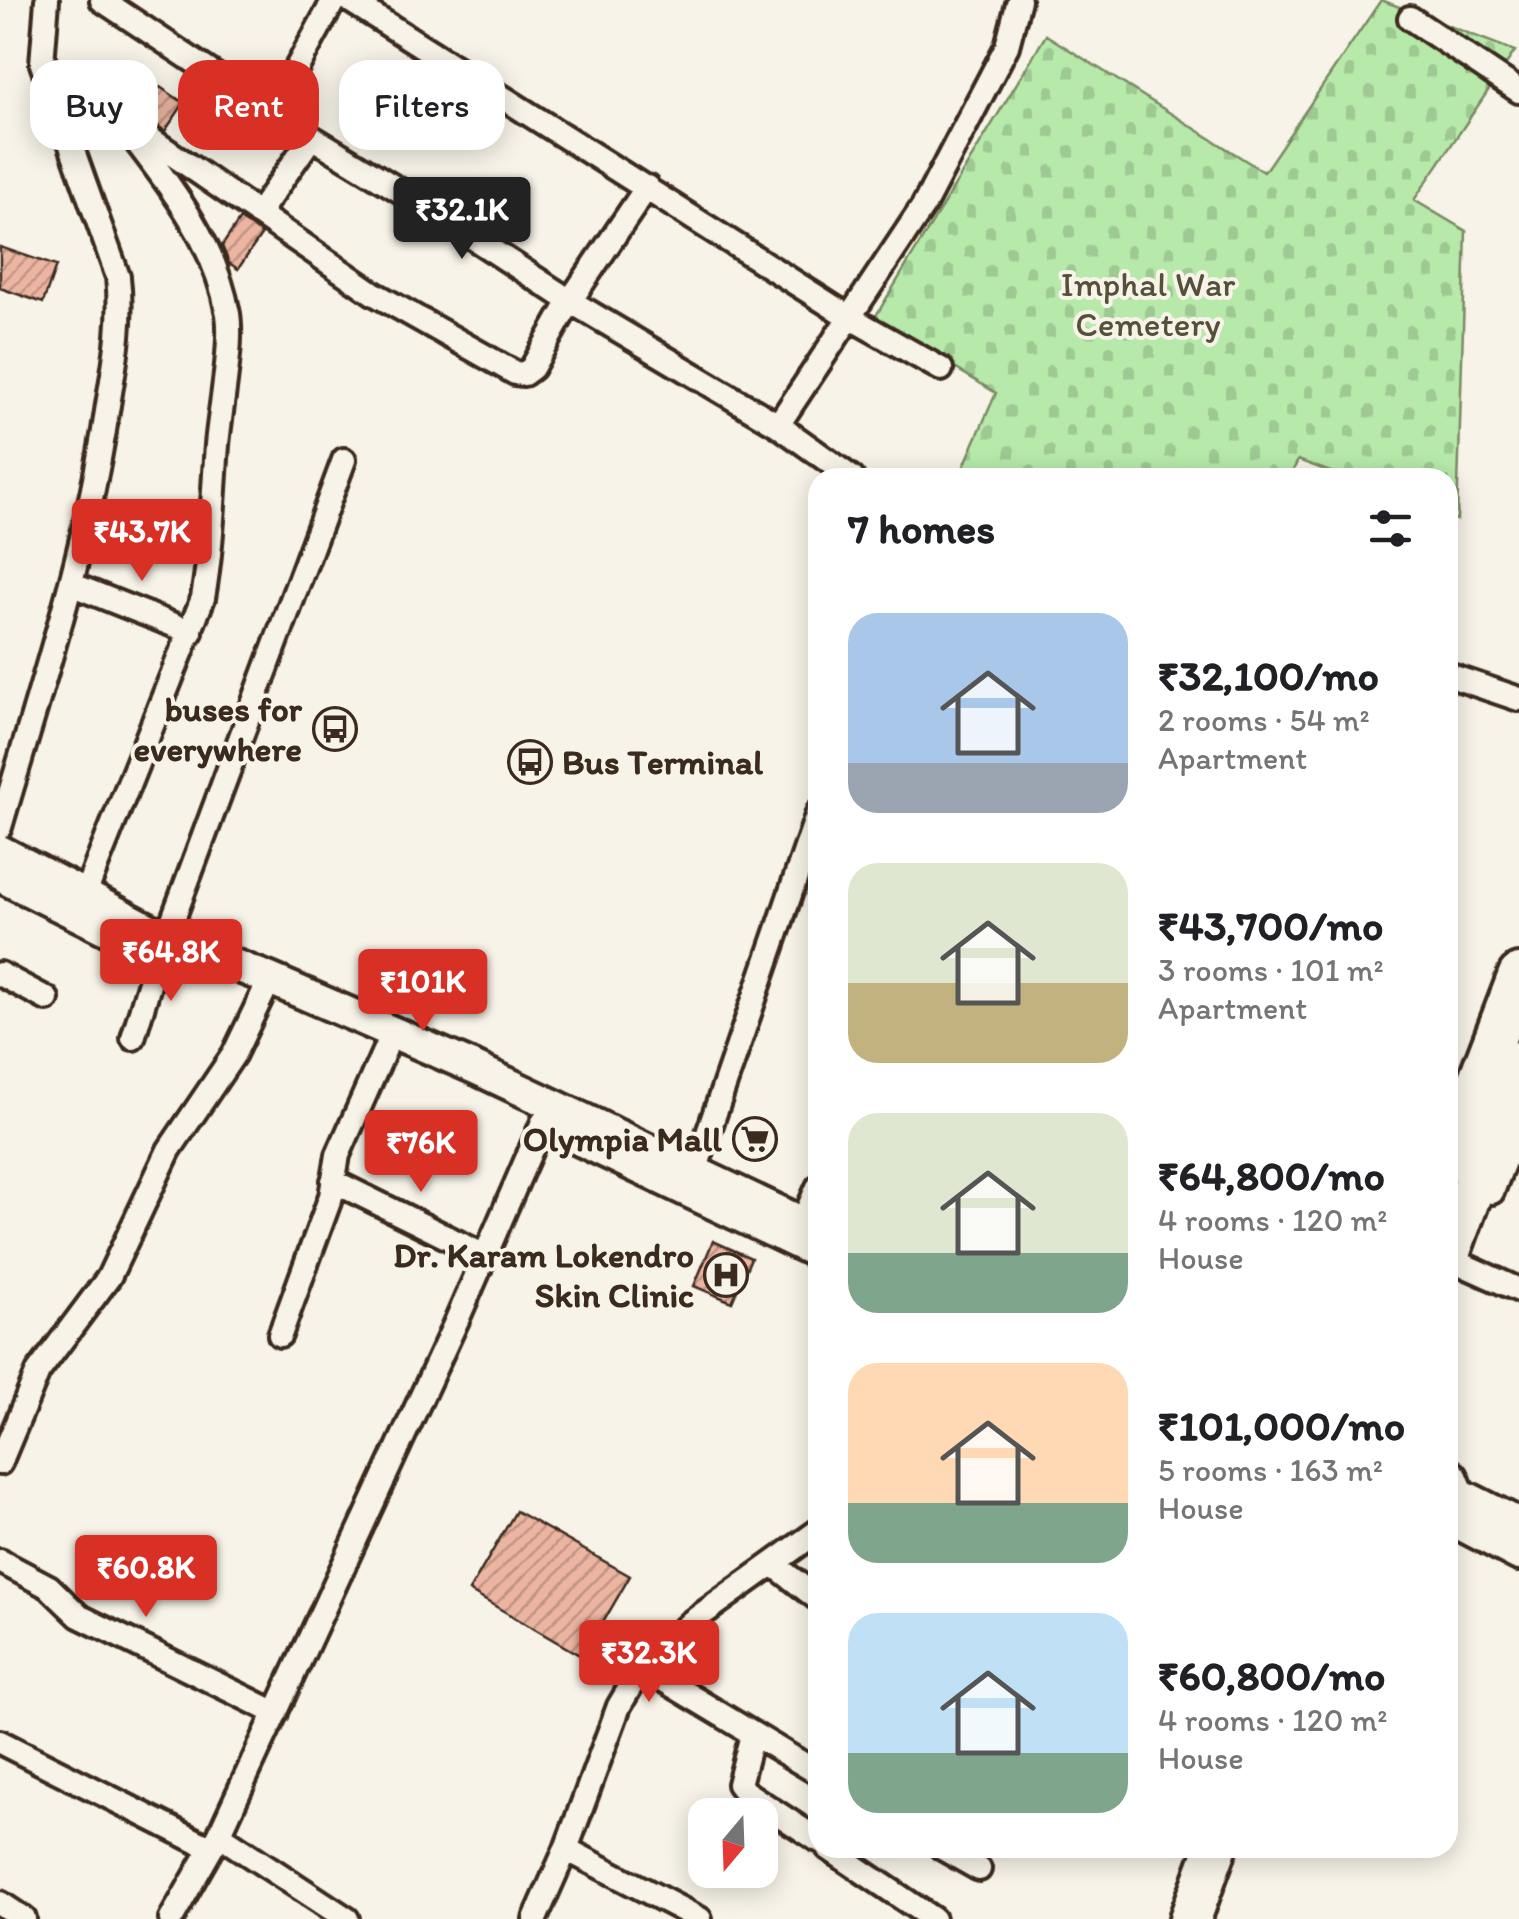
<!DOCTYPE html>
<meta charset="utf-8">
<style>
body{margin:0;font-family:Itim,sans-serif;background:#f6f6f6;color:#202124;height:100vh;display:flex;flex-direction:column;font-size:38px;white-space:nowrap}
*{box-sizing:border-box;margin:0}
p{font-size:32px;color:#757577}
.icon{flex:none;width:55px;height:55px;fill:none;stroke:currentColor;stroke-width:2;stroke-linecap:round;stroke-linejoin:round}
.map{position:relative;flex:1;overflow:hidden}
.sheet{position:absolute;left:808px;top:468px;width:650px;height:1390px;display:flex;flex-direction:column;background:#fff;border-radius:30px;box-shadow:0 5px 25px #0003}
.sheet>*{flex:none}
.banner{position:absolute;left:30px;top:60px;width:628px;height:90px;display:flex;gap:20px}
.needle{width:65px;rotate:199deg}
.fabs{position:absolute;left:688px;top:1798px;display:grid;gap:20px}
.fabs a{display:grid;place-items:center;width:90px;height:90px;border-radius:20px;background:#fff;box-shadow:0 5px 25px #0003;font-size:50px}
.price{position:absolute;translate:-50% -85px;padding:0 22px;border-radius:10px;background:#d93025;color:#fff;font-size:32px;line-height:65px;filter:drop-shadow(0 2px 5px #0008)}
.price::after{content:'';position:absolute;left:50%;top:60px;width:30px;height:22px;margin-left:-15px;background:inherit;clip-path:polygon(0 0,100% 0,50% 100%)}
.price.current{background:#222;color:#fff}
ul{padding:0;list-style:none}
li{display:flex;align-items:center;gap:30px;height:250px;padding:0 40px}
li span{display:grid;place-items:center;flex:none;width:280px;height:200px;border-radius:30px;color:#555}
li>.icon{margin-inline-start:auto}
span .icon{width:120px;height:120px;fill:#fffc;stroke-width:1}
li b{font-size:42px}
h2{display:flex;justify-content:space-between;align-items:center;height:120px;padding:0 40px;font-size:42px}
.pill{padding:0 35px;border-radius:30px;background:#fff;box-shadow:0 5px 25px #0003;font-size:35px;line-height:90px}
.pill.current{background:#d93025;color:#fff}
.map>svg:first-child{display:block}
</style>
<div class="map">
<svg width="1519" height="1919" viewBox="0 0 1519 1919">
<defs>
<pattern id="cemetery-stones" width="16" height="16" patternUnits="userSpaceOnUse" patternTransform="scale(2.5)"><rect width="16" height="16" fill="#b7eaaa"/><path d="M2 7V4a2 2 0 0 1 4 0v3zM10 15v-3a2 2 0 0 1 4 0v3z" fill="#9ec992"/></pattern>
<pattern id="building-hatch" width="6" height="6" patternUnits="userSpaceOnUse" patternTransform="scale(2.5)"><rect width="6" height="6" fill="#ecb5a1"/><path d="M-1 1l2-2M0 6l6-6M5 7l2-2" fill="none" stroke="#c09383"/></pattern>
</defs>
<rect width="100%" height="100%" fill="#f7f3e8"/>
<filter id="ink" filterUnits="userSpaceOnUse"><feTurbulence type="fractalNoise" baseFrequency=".01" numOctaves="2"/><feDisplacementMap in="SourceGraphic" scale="20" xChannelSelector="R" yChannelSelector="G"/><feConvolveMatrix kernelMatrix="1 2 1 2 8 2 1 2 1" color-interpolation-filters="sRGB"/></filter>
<g filter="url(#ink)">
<path fill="url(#cemetery-stones)" stroke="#798a64" stroke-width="2.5" d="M 1381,0 L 1515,51 L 1414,200 L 1466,231 L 1457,520 L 1448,517 L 1448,478 L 1344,477 L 1298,460 L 1290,477 L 974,477 L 961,473 L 996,393 L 874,319 L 1046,35 L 1264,172 Z"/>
<path fill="url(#building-hatch)" stroke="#3b2a1e" stroke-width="2.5" d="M 160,87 L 184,103 L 165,131 L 142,115 Z
M 240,219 L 262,234 L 238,269 L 229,263 L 222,246 Z
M 0,247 L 56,266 L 43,303 L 0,288 Z
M 713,1241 L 751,1258 L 732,1302 L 694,1286 Z
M 516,1511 L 630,1576 L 583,1657 L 469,1591 Z"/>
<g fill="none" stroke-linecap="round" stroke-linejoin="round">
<g stroke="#3b2a1e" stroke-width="30">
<path id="street" d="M 102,0 L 272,113 L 412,198 L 570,301 L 778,425 L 852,478
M 349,0 L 849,317 L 941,369
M 1410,18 L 1519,91
M 42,64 L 373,293 L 515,373 L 524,374 L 532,368 L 570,301 L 647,187
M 272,113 L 334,0
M 258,214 L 311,138
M 778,425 L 924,205 L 1007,46 L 1019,0
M 73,585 L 191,632
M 1448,675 L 1519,699
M 0,827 C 41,687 87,550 108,405 C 115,362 123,321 118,277 L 42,64 L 47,0
M 85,894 L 203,598 C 212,547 213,496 217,445 C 220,410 233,346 228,314 C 214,235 162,176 115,114
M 166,938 L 344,460
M 0,974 L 47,999
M 133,1038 L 158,955
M 695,1171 L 818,813
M 333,1181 L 485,1256
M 1492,1192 L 1519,1123
M 802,1223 L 818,1187
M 1448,1258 L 1519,1290
M 280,1335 L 331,1196 L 338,1155 L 385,1049
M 0,1463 L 38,1372 L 109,1277 L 169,1150 L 234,1054 L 270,979
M 0,1561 L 49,1587 L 79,1616 L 276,1713
M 773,1564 L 818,1599
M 642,1667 L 818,1773
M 752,1735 L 739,1784 L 745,1792 L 818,1840
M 0,1742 L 210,1848
M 219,1835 L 347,1919
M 828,1848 L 933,1919
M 942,1848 L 979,1869
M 566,1849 L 700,1919
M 0,1903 L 24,1919
M 171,1919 L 219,1835 L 457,1320 L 543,1122
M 535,1919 L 566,1849 L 619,1706 L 642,1667 L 690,1623 L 818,1531"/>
</g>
<g stroke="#3b2a1e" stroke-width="38">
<path id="secondary" d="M 0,851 L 166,938 L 270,979 L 475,1068 L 818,1230
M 0,876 L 154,953
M 559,1130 L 818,1253
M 1448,1488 L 1519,1524
M 1448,1518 L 1519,1555"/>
</g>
<g stroke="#3b2a1e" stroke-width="48">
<path id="highway" d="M 1448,1160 L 1519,975
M 1448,1257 L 1519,1062
M 1448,1480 L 1452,1490
M 1190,1919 L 1216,1848"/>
</g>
<use href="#street" stroke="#f7f3e8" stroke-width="22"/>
<use href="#secondary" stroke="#f7f3e8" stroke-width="30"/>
<use href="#highway" stroke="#f7f3e8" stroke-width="40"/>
</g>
</g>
<defs>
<g id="bus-ring" transform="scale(2.25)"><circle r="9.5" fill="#f7f3e8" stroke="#3b2a1e" stroke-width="1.5"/><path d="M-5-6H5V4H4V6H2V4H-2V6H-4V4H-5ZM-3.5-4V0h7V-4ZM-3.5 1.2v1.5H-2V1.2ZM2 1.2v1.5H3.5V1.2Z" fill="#3b2a1e"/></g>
<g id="supermarket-ring" transform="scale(2.25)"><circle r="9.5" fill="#f7f3e8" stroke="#3b2a1e" stroke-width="1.5"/><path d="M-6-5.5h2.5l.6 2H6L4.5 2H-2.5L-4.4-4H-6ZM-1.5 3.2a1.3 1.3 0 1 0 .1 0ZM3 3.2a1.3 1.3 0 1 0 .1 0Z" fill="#3b2a1e"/></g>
<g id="hospital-ring" transform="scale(2.25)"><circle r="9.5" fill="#f7f3e8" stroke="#3b2a1e" stroke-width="1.5"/><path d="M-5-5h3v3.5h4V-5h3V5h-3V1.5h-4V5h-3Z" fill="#3b2a1e"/></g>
</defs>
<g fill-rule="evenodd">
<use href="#bus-ring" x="335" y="729"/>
<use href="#bus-ring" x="530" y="762"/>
<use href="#supermarket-ring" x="755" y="1139"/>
<use href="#hospital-ring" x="726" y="1275"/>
</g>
<g text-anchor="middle" stroke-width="8" stroke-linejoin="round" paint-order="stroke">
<g font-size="35" fill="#54503a" stroke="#f7f3e8">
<text x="1148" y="296">Imphal War<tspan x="1148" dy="40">Cemetery</tspan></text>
</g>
<g font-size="35" font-weight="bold" fill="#3b2a1e" stroke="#f7f3e8" text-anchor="end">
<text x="302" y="721">buses for<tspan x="302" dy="40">everywhere</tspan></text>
<text x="562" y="774" text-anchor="start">Bus Terminal</text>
<text x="722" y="1151">Olympia Mall</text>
<text x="694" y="1267">Dr. Karam Lokendro<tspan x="694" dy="40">Skin Clinic</tspan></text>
</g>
</g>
</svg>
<div class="fabs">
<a><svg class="needle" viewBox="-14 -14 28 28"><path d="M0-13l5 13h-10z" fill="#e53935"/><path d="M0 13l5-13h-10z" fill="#757577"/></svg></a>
</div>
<b class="price current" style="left:462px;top:262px">₹32.1K</b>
<b class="price" style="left:142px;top:584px">₹43.7K</b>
<b class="price" style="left:171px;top:1004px">₹64.8K</b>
<b class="price" style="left:423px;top:1034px">₹101K</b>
<b class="price" style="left:421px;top:1195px">₹76K</b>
<b class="price" style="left:146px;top:1620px">₹60.8K</b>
<b class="price" style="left:649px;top:1705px">₹32.3K</b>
<div class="banner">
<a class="pill">Buy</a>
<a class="pill current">Rent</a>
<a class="pill">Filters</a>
</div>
<section class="sheet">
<h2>7 homes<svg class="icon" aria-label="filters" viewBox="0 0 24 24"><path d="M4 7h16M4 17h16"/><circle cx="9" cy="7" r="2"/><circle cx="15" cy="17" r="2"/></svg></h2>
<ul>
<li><span style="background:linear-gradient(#a9c7e8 75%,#9aa5b1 0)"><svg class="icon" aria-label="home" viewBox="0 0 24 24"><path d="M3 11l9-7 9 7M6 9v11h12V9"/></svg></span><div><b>₹32,100/mo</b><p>2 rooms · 54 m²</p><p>Apartment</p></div></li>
<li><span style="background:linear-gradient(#dfe7d0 60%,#c2b280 0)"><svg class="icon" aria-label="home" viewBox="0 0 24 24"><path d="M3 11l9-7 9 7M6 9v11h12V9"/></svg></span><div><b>₹43,700/mo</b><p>3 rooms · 101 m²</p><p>Apartment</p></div></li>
<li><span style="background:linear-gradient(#dfe7d0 70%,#7fa58c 0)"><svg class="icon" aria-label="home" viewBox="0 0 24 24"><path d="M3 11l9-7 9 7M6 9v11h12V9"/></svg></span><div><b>₹64,800/mo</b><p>4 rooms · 120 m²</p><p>House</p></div></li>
<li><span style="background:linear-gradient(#ffd9b3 70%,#7fa58c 0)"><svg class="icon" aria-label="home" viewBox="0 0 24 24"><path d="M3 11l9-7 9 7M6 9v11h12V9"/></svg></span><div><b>₹101,000/mo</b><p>5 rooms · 163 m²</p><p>House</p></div></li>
<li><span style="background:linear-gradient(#bfe0f5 70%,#7fa58c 0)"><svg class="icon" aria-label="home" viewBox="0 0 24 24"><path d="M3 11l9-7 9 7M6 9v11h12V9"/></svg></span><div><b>₹60,800/mo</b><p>4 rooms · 120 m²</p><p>House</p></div></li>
</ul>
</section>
</div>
